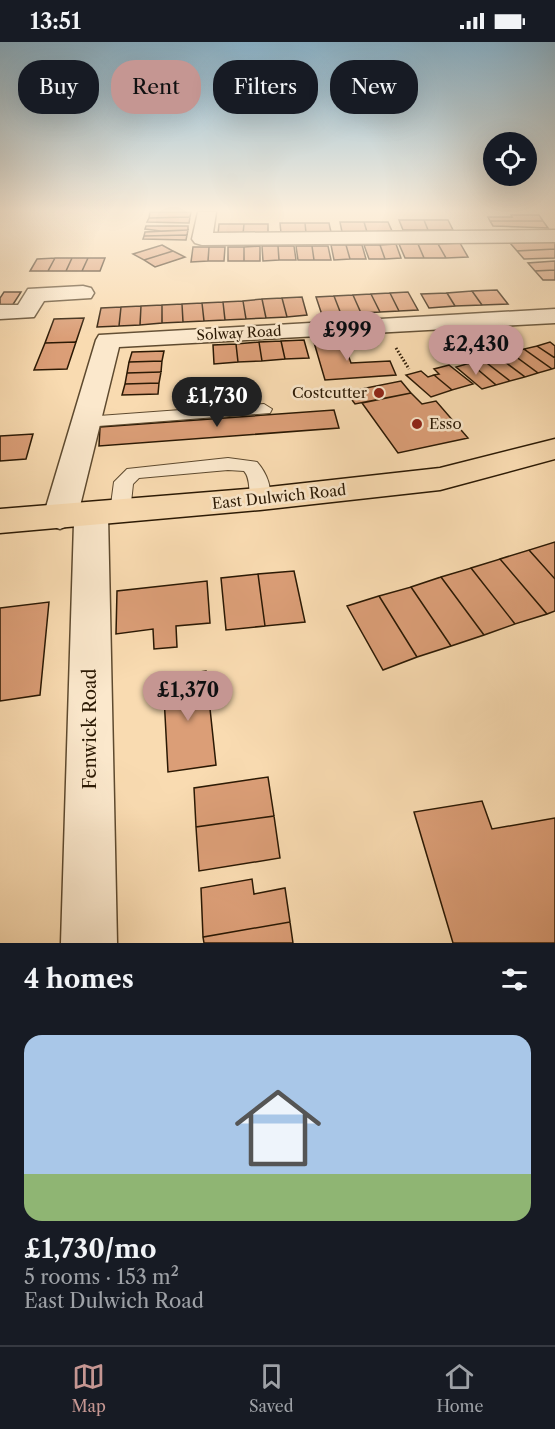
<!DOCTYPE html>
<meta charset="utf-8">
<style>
body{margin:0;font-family:"Libre Caslon Text",serif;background:#242831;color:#f1f3f6;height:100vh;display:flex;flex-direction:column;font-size:22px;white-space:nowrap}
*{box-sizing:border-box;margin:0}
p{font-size:20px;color:#9ea1a6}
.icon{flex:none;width:33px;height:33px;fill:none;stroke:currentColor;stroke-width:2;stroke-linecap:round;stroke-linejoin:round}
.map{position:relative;height:901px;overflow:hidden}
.sheet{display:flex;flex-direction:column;background:#171b24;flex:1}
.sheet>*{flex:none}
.hud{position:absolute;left:18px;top:18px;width:519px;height:54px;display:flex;gap:12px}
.buttons{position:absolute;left:483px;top:90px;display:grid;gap:12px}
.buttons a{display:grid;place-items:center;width:54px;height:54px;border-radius:50%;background:#171b24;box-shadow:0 6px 24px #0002;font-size:30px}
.price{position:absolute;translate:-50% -51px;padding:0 14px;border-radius:21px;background:#c59692;color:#111;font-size:20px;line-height:39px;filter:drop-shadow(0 2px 3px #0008)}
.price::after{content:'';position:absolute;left:50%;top:36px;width:18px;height:14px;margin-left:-9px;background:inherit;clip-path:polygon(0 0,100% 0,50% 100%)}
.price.current{background:#222;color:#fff}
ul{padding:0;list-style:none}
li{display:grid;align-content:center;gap:12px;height:318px;padding:0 24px}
li span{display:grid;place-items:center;height:186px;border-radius:18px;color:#555}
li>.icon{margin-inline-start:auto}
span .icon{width:108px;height:108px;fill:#fffc;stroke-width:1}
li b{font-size:26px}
h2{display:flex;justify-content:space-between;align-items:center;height:72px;padding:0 24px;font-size:26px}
.pill{padding:0 21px;border-radius:24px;background:#171b24;box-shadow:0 6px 24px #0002;font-size:21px;line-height:54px}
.pill.current{background:#c59692;color:#111}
.status{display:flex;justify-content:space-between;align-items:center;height:42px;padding:0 30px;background:#171b24;direction:ltr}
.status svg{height:16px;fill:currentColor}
.tab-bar{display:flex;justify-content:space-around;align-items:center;height:84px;border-top:2px solid #363941;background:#171b24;font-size:16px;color:#9ea1a6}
.tab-bar a{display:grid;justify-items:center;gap:3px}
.tab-bar .current{color:#c59692}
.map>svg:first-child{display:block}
</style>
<div class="status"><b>13:51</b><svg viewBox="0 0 49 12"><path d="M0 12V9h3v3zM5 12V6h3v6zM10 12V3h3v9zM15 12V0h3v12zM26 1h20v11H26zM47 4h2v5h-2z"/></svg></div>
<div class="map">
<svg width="555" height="901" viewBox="0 0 555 901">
<rect width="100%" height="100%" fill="#f9dbb1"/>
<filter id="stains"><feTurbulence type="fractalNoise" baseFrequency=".00333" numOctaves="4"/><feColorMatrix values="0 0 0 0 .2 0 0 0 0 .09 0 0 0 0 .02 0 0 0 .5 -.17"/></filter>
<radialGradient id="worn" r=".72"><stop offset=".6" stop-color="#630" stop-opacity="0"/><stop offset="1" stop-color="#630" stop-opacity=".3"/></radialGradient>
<path fill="#db9e77" stroke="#2b1904" stroke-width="1.5" d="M 150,170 L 191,170 L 190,175 L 149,176 Z
M 511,173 L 539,173 L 543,179 L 490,179 L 488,175 L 512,175 Z
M 190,175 L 189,181 L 147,180 L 149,176 Z
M 399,178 L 424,178 L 428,188 L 403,188 Z
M 424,178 L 448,178 L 453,188 L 428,188 Z
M 490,179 L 543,179 L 548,186 L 493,184 Z
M 340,180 L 364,180 L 367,190 L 342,190 Z
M 364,180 L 388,180 L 392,189 L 367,190 Z
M 280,181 L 305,181 L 306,191 L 281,191 Z
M 305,181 L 329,181 L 331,190 L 306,191 Z
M 219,182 L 244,182 L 243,192 L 218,192 Z
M 244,182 L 268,182 L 268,191 L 243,192 Z
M 146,184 L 188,184 L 188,188 L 161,189 L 145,187 Z
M 188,188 L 187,193 L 144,194 L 145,190 Z
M 187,193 L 186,198 L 143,197 L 144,194 Z
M 555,199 L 555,207 L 517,209 L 510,201 Z
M 460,201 L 468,215 L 446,216 L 438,202 Z
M 396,202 L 401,216 L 385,217 L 380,203 Z
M 399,202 L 418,202 L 424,216 L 405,216 Z
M 418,202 L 438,202 L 446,216 L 424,216 Z
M 162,203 L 173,209 L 144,218 L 133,212 Z
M 331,203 L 346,203 L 350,217 L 334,218 Z
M 346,203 L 362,203 L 366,217 L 350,217 Z
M 364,203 L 380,203 L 385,217 L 369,217 Z
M 260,204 L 260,219 L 244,219 L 244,205 Z
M 262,204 L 278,204 L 279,218 L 263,219 Z
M 278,204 L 294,204 L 296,218 L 279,218 Z
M 296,204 L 312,204 L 314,218 L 298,218 Z
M 312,204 L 328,204 L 331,218 L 314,218 Z
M 193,205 L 209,205 L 208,219 L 191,220 Z
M 209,205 L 225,205 L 224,219 L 208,219 Z
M 228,205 L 244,205 L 244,219 L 228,219 Z
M 555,207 L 555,216 L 524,217 L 517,209 Z
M 173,209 L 185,215 L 155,225 L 144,218 Z
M 55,216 L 72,216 L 66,229 L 48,229 Z
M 55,216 L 48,229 L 30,229 L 37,217 Z
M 72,216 L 88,216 L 82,229 L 66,229 Z
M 88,216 L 105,216 L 100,229 L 82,229 Z
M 555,219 L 555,228 L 535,229 L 528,221 Z
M 555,228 L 555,238 L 543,238 L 535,229 Z
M 497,248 L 508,262 L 482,263 L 472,249 Z
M 472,249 L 482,263 L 455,264 L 447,251 Z
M 4,250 L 21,250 L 12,264 L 0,264 L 0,256 Z
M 408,250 L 418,268 L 399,269 L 390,251 Z
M 390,251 L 399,269 L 380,270 L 371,252 Z
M 447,251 L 455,264 L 429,266 L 421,252 Z
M 371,252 L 380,270 L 361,271 L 353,253 Z
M 353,253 L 361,271 L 341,272 L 334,254 Z
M 334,254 L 341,272 L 322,273 L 316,255 Z
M 302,255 L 307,273 L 287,275 L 282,256 Z
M 282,256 L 287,275 L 266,276 L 262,257 Z
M 262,257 L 266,276 L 246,277 L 243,259 Z
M 243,259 L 246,277 L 225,278 L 223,260 Z
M 223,260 L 225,278 L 204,279 L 202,261 Z
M 202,261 L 204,279 L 183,280 L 182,262 Z
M 182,262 L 183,280 L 162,281 L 162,263 Z
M 162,263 L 162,281 L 140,283 L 141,264 Z
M 141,264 L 140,283 L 119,284 L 121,265 Z
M 121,265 L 119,284 L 97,285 L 101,266 Z
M 84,276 L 76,300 L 45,301 L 54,277 Z
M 342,296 L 351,321 L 390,319 L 396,333 L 325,338 L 313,297 Z
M 304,298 L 309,316 L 285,317 L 281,299 Z
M 281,299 L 285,317 L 262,319 L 259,300 Z
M 76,300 L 67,327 L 34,328 L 45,301 Z
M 259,300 L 262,319 L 238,320 L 236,302 Z
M 550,300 L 555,304 L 555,316 L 537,304 Z
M 236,302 L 238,320 L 214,322 L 213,303 Z
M 537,304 L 555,316 L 555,326 L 552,327 L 524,307 Z
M 524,307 L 552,327 L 538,331 L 511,311 Z
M 164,309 L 162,319 L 129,320 L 132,310 Z
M 511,311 L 538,331 L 525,335 L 497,314 Z
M 497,314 L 525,335 L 510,339 L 483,318 Z
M 483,318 L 510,339 L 496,343 L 470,321 Z
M 162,319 L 161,330 L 127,331 L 129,320 Z
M 470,321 L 496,343 L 482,347 L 456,325 Z
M 449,323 L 473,342 L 452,348 L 434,333 L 439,332 L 434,327 Z
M 421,329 L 428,335 L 434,333 L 452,348 L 431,355 L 406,333 Z
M 161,330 L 159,341 L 125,342 L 127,331 Z
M 401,339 L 411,351 L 355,362 L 346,350 Z
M 159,341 L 158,352 L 122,353 L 125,342 Z
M 411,351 L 422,362 L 436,359 L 468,396 L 398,411 L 362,361 Z
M 334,368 L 339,386 L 99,404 L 100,385 Z
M 33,392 L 26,417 L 0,419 L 0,394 Z
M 555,500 L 555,537 L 529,508 Z
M 529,508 L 555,537 L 555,569 L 547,572 L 500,517 Z
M 500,517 L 547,572 L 515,582 L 471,526 Z
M 471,526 L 515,582 L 484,593 L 441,535 Z
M 294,529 L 305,580 L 265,584 L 258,532 Z
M 258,532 L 265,584 L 226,588 L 221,536 Z
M 441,535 L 484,593 L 451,604 L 411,545 Z
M 207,539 L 210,581 L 176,584 L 177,605 L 154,607 L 153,587 L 116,592 L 117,549 Z
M 411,545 L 451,604 L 417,615 L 379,554 Z
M 379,554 L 417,615 L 383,628 L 347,564 Z
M 49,560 L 40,653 L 0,659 L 0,566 Z
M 206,629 L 216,723 L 168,730 L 163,635 Z
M 268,735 L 274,774 L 196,785 L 194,746 Z
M 482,759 L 492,787 L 555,776 L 555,901 L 453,901 L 414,770 Z
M 274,774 L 280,816 L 199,829 L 196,785 Z
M 252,837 L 254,852 L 285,846 L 290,880 L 203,895 L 201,846 Z
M 290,880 L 293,901 L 204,901 L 203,895 Z"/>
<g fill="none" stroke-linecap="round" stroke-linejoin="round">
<g stroke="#5e4a2f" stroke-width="2">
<path id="lane" d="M 264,362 L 272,367 L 270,371 L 85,385 L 79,384 L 76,380 L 79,376 L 85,375 Z
M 228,416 L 257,420 C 266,430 275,449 267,462 L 260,464 L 253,462 C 247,452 252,438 244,429 L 228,428 L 139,436 L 133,442 L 130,470 L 127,475 L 120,477 L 113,475 L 110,470 L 114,440 L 127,427 Z"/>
</g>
<g stroke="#5e4a2f" stroke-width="3">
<path id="street" d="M 198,170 L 216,170 L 213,191 L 555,188 L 555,200 L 202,203 L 195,201 L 192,197 Z
M 83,244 L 91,246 L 94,251 L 91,256 L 44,259 L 34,275 L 0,277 L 0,263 L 18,263 L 28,247 Z
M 555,267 L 555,281 L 119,305 L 80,464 L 91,461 L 103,465 L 108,473 L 117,901 L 61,901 L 74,481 L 60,487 L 48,483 L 43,475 L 96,298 L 99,293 Z"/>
</g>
<g stroke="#2b1904" stroke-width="3">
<path id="primary" d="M 555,397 L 555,417 L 440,448 L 260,468 L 0,491 L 0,467 L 260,446 L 440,426 Z"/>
</g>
<path stroke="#2b1904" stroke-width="3" stroke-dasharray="1.5 2" stroke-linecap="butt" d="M 396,306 L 409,327"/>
<use href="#lane" fill="#fbe8cc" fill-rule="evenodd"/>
<use href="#street" fill="#fbe8cc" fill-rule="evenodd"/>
<use href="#primary" fill="#f9dbb1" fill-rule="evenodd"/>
</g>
<linearGradient id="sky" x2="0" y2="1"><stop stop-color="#8ab7d1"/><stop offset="0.57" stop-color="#fcefdc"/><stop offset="1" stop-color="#fcefdc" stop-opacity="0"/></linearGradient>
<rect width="555" height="296" fill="url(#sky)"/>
<g fill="#8f2418" stroke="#fbe8cc" stroke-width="2">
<circle cx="379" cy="351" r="6"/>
<circle cx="417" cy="382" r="6"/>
</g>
<g text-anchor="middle" stroke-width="5" stroke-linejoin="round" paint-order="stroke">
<g font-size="14" fill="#2b1904" stroke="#fbe8cc">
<text transform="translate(239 291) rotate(-3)" y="5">Solway Road</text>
</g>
<g font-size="15" fill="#2b1904" stroke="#fbe8cc" text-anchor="end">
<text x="367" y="356">Costcutter</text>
<text x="429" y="387" text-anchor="start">Esso</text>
</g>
<g font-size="15" fill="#2b1904" stroke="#fbe8cc">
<text transform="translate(279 455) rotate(-6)" y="5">East Dulwich Road</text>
</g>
<g font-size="18" fill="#2b1904" stroke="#fbe8cc">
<text transform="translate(90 687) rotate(-90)" y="6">Fenwick Road</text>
</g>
</g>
<rect width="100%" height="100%" filter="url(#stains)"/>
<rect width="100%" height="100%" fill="url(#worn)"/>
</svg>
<div class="buttons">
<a><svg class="icon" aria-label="locate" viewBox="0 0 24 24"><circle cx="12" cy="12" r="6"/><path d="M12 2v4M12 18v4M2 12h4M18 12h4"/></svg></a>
</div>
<b class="price" style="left:347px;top:320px">£999</b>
<b class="price" style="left:476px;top:334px">£2,430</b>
<b class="price current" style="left:217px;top:386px">£1,730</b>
<b class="price" style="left:188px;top:680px">£1,370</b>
<div class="hud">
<a class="pill">Buy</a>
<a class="pill current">Rent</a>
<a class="pill">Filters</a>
<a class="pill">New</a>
</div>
</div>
<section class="sheet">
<h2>4 homes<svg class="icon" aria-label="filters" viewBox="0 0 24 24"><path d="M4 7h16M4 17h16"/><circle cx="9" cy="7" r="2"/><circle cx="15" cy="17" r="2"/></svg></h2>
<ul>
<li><span style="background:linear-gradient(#a9c7e8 75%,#8fb573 0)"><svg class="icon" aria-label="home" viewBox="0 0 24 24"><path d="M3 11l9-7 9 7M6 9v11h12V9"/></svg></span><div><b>£1,730/mo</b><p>5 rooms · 153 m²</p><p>East Dulwich Road</p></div></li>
</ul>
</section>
<nav class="tab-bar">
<a class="current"><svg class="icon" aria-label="map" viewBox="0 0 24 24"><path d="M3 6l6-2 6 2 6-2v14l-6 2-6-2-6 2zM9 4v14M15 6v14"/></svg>Map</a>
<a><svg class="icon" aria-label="saved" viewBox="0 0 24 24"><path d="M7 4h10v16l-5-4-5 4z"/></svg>Saved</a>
<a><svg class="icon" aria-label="home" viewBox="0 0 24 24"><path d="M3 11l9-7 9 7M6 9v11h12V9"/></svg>Home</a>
</nav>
